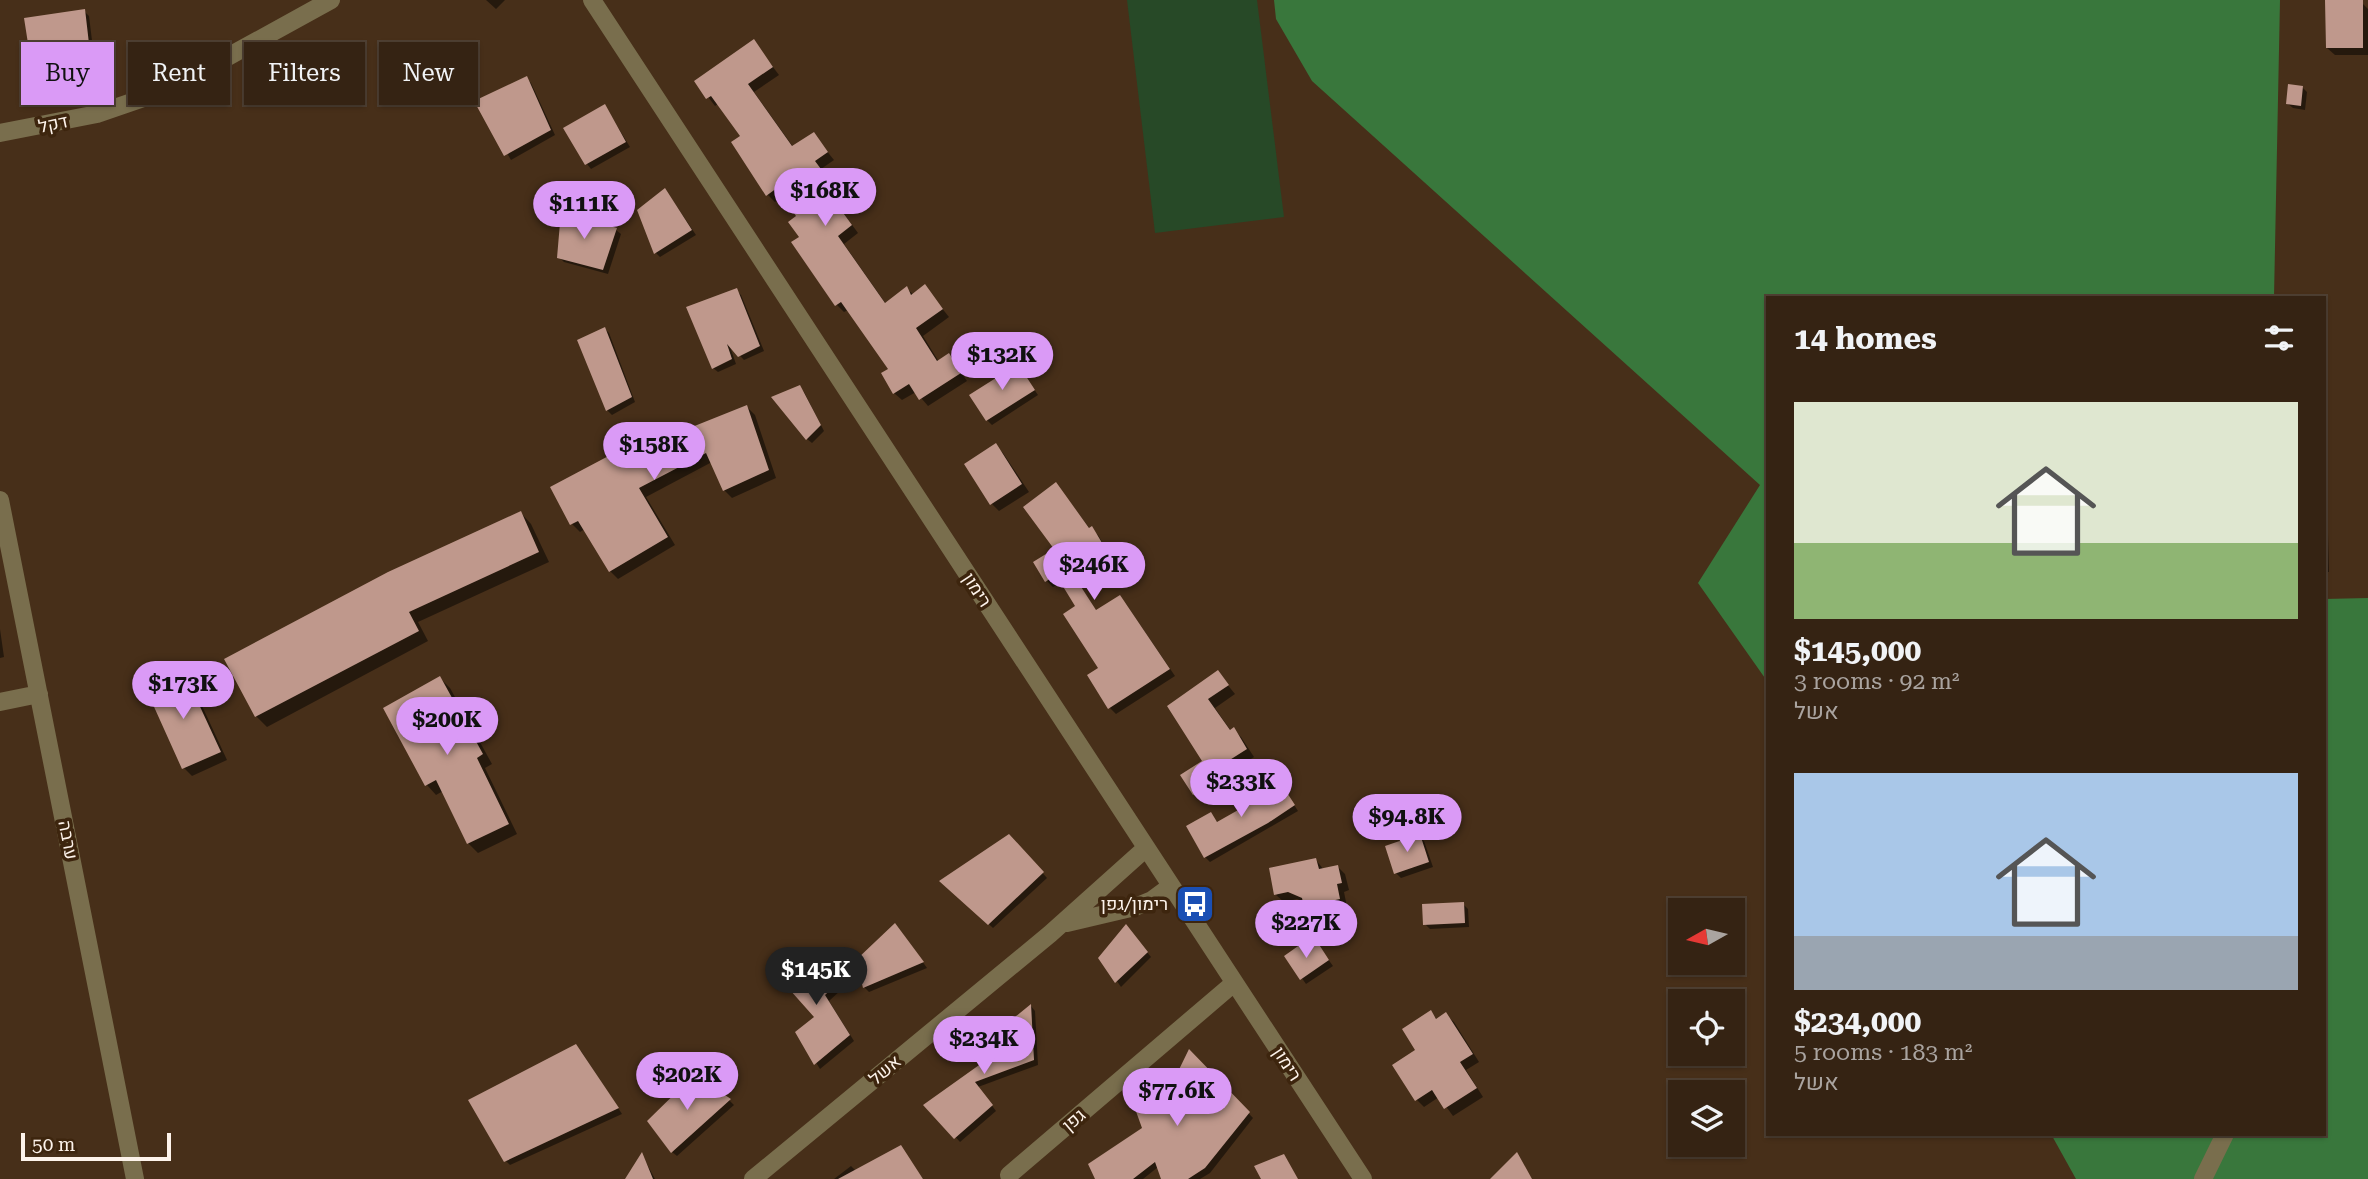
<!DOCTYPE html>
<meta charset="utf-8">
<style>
body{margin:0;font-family:"Roboto Serif",Heebo,serif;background:#402f21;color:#f1f3f6;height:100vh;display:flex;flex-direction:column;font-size:26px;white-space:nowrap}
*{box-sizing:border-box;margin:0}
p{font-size:23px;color:#aaa4a0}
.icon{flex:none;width:38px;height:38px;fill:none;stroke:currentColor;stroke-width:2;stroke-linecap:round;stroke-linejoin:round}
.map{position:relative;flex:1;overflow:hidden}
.sheet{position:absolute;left:1766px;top:296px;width:560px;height:840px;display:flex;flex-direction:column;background:#352313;border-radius:0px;box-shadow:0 2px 5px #0004,0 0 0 2px #4f4033}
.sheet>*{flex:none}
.top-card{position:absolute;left:21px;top:42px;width:665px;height:63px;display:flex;gap:14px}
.needle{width:46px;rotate:262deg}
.fabs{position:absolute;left:1668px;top:898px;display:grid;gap:14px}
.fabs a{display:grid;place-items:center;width:77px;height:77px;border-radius:0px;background:#352313;box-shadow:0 2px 5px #0004,0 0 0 2px #4f4033;font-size:35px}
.scale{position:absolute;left:21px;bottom:18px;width:150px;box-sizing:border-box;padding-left:7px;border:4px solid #fdf3eb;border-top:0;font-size:19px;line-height:24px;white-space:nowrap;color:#fdf3eb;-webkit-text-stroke:5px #3d250e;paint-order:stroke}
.price{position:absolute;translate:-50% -60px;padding:0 16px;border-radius:24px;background:#da9af6;color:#111;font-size:23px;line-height:46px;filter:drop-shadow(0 2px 4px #0008)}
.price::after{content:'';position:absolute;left:50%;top:42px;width:21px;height:16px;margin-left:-10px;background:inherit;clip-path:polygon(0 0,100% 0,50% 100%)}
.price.current{background:#222;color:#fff}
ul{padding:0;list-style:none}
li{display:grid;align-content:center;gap:14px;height:371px;padding:0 28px}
li span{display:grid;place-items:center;height:217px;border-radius:0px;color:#555}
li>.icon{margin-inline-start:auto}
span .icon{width:126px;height:126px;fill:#fffc;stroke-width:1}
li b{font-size:30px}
h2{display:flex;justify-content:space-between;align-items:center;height:84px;padding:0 28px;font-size:30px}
.tag{padding:0 24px;border-radius:0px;background:#352313;box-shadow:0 2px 5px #0004,0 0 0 2px #4f4033;font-size:24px;line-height:63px}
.tag.current{background:#da9af6;color:#111}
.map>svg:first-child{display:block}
</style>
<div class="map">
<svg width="2368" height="1179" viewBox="0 0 2368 1179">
<rect width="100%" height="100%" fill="#472f19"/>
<path fill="#274927" d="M 1127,0 L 1257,0 L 1284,217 L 1155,233 Z"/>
<path fill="#39773c" d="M 1274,0 L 2280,0 L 2274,297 L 1768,298 L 1767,681 L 1698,583 L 1760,485 L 1312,81 L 1276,19 Z
M 2368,598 L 2368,1179 L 2076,1179 L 2051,1134 L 2324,1134 L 2324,599 Z"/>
<path fill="#0007" d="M 486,0 L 505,0 L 496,9 Z
M 2361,2 L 2368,9 L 2368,55 L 2335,55 L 2327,48 Z
M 84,11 L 89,16 L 95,65 L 39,73 L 34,68 Z
M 754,42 L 779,75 L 754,92 L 794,148 L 813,134 L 834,160 L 821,169 L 830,181 L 823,185 L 858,233 L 844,244 L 886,304 L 907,289 L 914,295 L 925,287 L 949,317 L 923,336 L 939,362 L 949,356 L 967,381 L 928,406 L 916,392 L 902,400 L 894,393 L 891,369 L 848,310 L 844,312 L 837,305 L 794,242 L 801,237 L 798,217 L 784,196 L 775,202 L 768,195 L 742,136 L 719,103 L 715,106 L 696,81 Z
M 526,78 L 531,83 L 555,135 L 511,160 L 476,101 Z
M 2302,87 L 2307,92 L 2305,110 L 2293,108 L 2288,104 Z
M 605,106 L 630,147 L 591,169 L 587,164 Z
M 669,195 L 696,235 L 660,257 L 656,253 Z
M 616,230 L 621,234 L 608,274 L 564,262 L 559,257 Z
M 736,290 L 741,295 L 764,351 L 744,360 L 729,344 L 736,364 L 718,372 L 713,368 Z
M 605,329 L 609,333 L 635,402 L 612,415 L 607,410 Z
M 1018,366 L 1038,395 L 992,425 L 987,420 Z
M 799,387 L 804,392 L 824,431 L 812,443 L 807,439 Z
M 747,407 L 755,415 L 776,478 L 732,498 L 724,490 L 712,462 L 646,497 L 675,545 L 618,579 L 610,571 L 585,529 L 580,532 L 572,524 L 553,488 L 666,427 L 675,436 Z
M 996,446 L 1003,453 L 1029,492 L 999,511 L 992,504 Z
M 1056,484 L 1090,529 L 1098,535 L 1116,565 L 1081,587 L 1097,612 L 1126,604 L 1175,676 L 1116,714 L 1110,708 L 1100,669 L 1077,606 L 1062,582 L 1053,587 L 1047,581 L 1056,550 Z
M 2324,489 L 2327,492 L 2329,572 L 2324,572 Z
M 521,513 L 531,524 L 549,562 L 418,622 L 428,641 L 267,727 L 256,716 L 227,659 Z
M 0,629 L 4,657 L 0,658 Z
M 1218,673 L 1235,694 L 1215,708 L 1231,731 L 1234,730 L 1241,737 L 1254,757 L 1232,771 L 1237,779 L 1202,801 L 1195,794 L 1205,761 L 1169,707 Z
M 184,674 L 191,682 L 227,760 L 192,776 L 184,768 L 148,690 Z
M 440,678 L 450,688 L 492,764 L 485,768 L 517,834 L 478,853 L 468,843 L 443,791 L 436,795 L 427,785 L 385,708 Z
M 1280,783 L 1298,811 L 1210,862 L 1205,857 L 1211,815 L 1218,823 L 1257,802 Z
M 1009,836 L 1047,878 L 993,928 L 942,881 Z
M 1419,836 L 1424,841 L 1433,867 L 1401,878 L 1396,873 Z
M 1316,860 L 1324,870 L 1338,867 L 1345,874 L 1349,890 L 1344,892 L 1347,907 L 1313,914 L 1304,902 L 1297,899 L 1284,902 L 1276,895 Z
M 1463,904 L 1468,909 L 1469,927 L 1430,929 L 1425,924 Z
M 900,930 L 927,968 L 869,992 L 865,988 L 857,961 Z
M 1130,931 L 1151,957 L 1121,987 L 1101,958 Z
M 1322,951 L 1333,966 L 1306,984 L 1286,956 Z
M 813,956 L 841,990 L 829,1001 L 854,1041 L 820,1069 L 797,1032 L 816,1017 Z
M 1031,1006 L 1035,1011 L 1038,1065 L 978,1087 L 996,1111 L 960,1142 L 926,1105 L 991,1059 L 986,1043 Z
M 1430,1013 L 1438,1020 L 1446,1015 L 1454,1022 L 1479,1062 L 1466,1070 L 1483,1097 L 1453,1116 L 1439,1097 L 1424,1107 L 1416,1099 L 1418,1051 Z
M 581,1051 L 622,1114 L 510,1165 L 505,1160 Z
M 1190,1052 L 1253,1118 L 1210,1173 L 1200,1179 L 1163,1179 L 1158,1167 L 1143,1179 L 1097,1179 L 1144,1129 L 1172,1088 Z
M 729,1100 L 734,1105 L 677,1156 L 672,1152 Z
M 901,1147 L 923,1179 L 834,1179 L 851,1166 L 856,1171 Z
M 642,1155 L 655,1179 L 627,1179 Z"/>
<path fill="#bf988c" d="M 2325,0 L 2363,0 L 2363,48 L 2326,48 Z
M 85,9 L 91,61 L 32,69 L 24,18 Z
M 754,39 L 773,67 L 748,84 L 792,146 L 814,132 L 828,152 L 815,161 L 824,173 L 817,177 L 852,225 L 838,236 L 885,303 L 907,286 L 911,295 L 925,284 L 943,309 L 916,328 L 937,361 L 949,353 L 961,373 L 919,400 L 909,384 L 893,394 L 881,373 L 888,369 L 841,302 L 835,306 L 791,242 L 799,237 L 788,222 L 796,216 L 777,188 L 766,196 L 731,142 L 740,136 L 711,96 L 706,99 L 694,81 Z
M 527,76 L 551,130 L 504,156 L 474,101 Z
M 2288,84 L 2303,86 L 2301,106 L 2286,104 Z
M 605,104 L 626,142 L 585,165 L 563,128 Z
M 665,188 L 692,230 L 654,254 L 637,210 Z
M 561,211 L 617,228 L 603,270 L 557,258 Z
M 737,288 L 760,346 L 738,357 L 727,344 L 732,359 L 712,369 L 686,307 Z
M 605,327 L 632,397 L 606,411 L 577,340 Z
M 1018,364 L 1035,390 L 986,421 L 969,395 Z
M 800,385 L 821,425 L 806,440 L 771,397 Z
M 747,405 L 769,470 L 723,491 L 706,453 L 639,488 L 668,537 L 609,572 L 578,521 L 570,525 L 550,487 L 667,425 L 672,435 Z
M 996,443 L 1022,484 L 990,505 L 964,464 Z
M 1056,482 L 1089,528 L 1092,526 L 1111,558 L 1076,579 L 1096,610 L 1120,595 L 1170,669 L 1108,709 L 1087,675 L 1098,668 L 1063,614 L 1075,606 L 1056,575 L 1045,582 L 1033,562 L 1054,549 L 1023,507 Z
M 521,511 L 539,552 L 409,612 L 419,631 L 255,717 L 224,659 L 388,572 Z
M 1218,670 L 1229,685 L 1208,699 L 1230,730 L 1234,727 L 1247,749 L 1225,763 L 1231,771 L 1193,795 L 1180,775 L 1202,761 L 1167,706 Z
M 184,672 L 221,752 L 182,769 L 146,689 Z
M 440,676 L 483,754 L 477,758 L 509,824 L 467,844 L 436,780 L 425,786 L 383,708 Z
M 1276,776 L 1295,805 L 1268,823 L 1204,858 L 1186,826 L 1211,812 L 1217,822 L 1254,801 L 1249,793 Z
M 1009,834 L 1044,872 L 988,925 L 939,881 Z
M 1420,834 L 1429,862 L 1394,874 L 1385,846 Z
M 1316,858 L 1319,869 L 1338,865 L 1342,883 L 1337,884 L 1340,899 L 1304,907 L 1302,898 L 1288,892 L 1274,895 L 1269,868 Z
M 1464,902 L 1465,923 L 1423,925 L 1422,904 Z
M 895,923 L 924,962 L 863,988 L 856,960 Z
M 1126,924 L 1148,952 L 1115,983 L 1098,958 Z
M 1318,943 L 1329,960 L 1300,980 L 1284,956 L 1301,944 L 1306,951 Z
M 808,949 L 837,984 L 825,995 L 850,1035 L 814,1065 L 795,1032 L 814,1017 L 782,981 Z
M 1031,1004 L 1034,1060 L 975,1082 L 993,1105 L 954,1139 L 923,1105 L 989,1058 L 984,1042 Z
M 1431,1010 L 1436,1019 L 1446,1012 L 1473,1054 L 1460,1062 L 1477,1088 L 1444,1109 L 1432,1090 L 1415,1101 L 1392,1065 L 1415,1050 L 1402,1029 Z
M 576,1044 L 619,1108 L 504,1162 L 468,1100 Z
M 1189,1049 L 1250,1112 L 1205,1168 L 1188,1179 L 1161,1179 L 1155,1162 L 1133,1179 L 1095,1179 L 1088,1164 L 1142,1128 L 1133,1103 L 1171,1086 Z
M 694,1075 L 731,1099 L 671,1153 L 647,1121 Z
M 901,1145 L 923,1179 L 838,1179 Z
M 642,1152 L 653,1179 L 625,1179 Z
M 1517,1152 L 1532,1179 L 1490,1179 Z
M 1284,1154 L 1298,1179 L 1261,1179 L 1254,1166 Z"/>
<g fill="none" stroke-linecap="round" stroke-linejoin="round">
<path stroke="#796e4d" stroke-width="18" d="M 592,0 L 1363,1179
M 0,133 L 97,114 L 158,93 L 213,65 L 331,0
M 0,500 L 135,1179
M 0,702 L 39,694
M 1067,923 L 1135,907 L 1152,900 L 1171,886
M 1009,1175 L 1234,983
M 753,1179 L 1050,934 L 1146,848
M 2203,1179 L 2225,1134"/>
</g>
<defs>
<g id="bus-square" transform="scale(2.0125)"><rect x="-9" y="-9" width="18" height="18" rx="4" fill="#1a4fb4" stroke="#3d250e"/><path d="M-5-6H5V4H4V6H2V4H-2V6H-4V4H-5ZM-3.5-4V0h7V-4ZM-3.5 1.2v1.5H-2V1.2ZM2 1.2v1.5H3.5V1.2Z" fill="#fff"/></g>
</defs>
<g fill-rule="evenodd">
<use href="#bus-square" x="1195" y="904"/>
</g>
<g text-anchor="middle" stroke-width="7" stroke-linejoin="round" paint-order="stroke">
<g font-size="18" fill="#fdf3eb" stroke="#3d250e">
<text transform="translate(53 124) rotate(-12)" y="6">דקל</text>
<text transform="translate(977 590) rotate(57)" y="6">רימון</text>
<text transform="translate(68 840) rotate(79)" y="6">ערבה</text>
<text transform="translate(1287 1064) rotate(57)" y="6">רימון</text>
<text transform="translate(885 1070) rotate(-40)" y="6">אשל</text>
<text transform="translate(1074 1120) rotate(-41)" y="6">גפן</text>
</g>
<g font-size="18" fill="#fdf3eb" stroke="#3d250e" text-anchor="end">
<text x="1168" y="910">רימון/גפן</text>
</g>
</g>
</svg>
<div class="fabs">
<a><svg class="needle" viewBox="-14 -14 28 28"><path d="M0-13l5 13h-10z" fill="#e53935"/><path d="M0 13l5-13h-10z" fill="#aaa4a0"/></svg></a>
<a><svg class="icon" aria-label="locate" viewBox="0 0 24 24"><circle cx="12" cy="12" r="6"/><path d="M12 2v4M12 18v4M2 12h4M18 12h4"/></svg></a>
<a><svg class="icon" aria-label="layers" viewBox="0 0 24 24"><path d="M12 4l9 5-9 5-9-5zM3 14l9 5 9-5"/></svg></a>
</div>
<div class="scale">50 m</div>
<b class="price" style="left:825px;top:228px">$168K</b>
<b class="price" style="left:584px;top:241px">$111K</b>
<b class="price" style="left:1002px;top:392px">$132K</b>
<b class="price" style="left:654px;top:482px">$158K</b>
<b class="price" style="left:1094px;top:602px">$246K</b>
<b class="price" style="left:183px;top:721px">$173K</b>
<b class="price" style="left:447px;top:757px">$200K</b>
<b class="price" style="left:1241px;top:819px">$233K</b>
<b class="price" style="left:1407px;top:854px">$94.8K</b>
<b class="price" style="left:1306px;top:960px">$227K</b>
<b class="price current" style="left:816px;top:1007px">$145K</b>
<b class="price" style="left:984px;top:1076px">$234K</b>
<b class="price" style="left:687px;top:1112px">$202K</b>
<b class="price" style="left:1177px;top:1128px">$77.6K</b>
<div class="top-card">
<a class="tag current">Buy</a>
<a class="tag">Rent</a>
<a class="tag">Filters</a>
<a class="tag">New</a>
</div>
<section class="sheet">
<h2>14 homes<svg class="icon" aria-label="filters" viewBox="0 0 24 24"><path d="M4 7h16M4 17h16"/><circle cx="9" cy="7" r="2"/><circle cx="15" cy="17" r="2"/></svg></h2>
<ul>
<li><span style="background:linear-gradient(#dfe7d0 65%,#8fb573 0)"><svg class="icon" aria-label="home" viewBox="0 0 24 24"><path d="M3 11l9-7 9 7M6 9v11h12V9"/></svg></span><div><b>$145,000</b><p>3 rooms · 92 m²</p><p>אשל</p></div></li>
<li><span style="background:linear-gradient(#a9c7e8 75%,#9aa5b1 0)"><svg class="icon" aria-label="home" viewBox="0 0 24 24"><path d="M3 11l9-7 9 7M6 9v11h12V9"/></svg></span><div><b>$234,000</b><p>5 rooms · 183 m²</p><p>אשל</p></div></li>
</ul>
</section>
</div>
